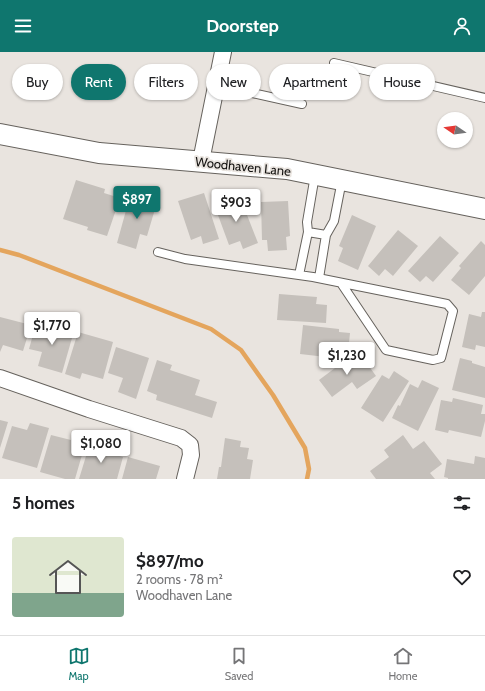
<!DOCTYPE html>
<meta charset="utf-8">
<style>
body{margin:0;font-family:Cabin,sans-serif;background:#f2f2f2;color:#202124;height:100vh;display:flex;flex-direction:column;font-size:15px;white-space:nowrap}
*{box-sizing:border-box;margin:0}
p{font-size:13px;color:#757577}
.icon{flex:none;width:22px;height:22px;fill:none;stroke:currentColor;stroke-width:2;stroke-linecap:round;stroke-linejoin:round}
.map{position:relative;height:427px;overflow:hidden}
.drawer{display:flex;flex-direction:column;background:#fff;flex:1}
.drawer>*{flex:none}
.guide{position:absolute;left:12px;top:12px;width:461px;height:36px;display:flex;gap:8px}
.needle{width:26px;rotate:283deg}
.fabs{position:absolute;left:437px;top:60px;display:grid;gap:8px}
.fabs a{display:grid;place-items:center;width:36px;height:36px;border-radius:50%;background:#fff;box-shadow:0 1px 3px #0004;font-size:20px}
.price{position:absolute;translate:-50% -34px;padding:0 9px;border-radius:4px;background:#fff;color:#222;font-size:13px;line-height:26px;filter:drop-shadow(0 1px 2px #0008)}
.price::after{content:'';position:absolute;left:50%;top:24px;width:12px;height:9px;margin-left:-6px;background:inherit;clip-path:polygon(0 0,100% 0,50% 100%)}
.price.active{background:#0f766e;color:#fff}
ul{padding:0;list-style:none}
li{display:flex;align-items:center;gap:12px;height:100px;padding:0 12px}
li+li{border-top:1px solid #e0e0e0}
li span{display:grid;place-items:center;flex:none;width:112px;height:80px;border-radius:4px;color:#555}
li>.icon{margin-inline-start:auto}
span .icon{width:48px;height:48px;fill:#fffc;stroke-width:1}
li b{font-size:17px}
h2{display:flex;justify-content:space-between;align-items:center;height:48px;padding:0 12px;font-size:17px}
.pill{padding:0 14px;border-radius:18px;background:#fff;box-shadow:0 1px 3px #0004;font-size:14px;line-height:36px}
.pill.active{background:#0f766e;color:#fff}
header{display:flex;justify-content:space-between;align-items:center;height:52px;padding:0 12px;background:#0f766e;color:#fff;font-size:18px;font-weight:800}
.dock{display:flex;justify-content:space-around;align-items:center;height:56px;border-top:1px solid #e0e0e0;background:#fff;font-size:11px;color:#757577}
.dock a{display:grid;justify-items:center;gap:2px}
.dock .active{color:#0f766e}
.map>svg:first-child{display:block}
</style>
<header><svg class="icon" aria-label="menu" viewBox="0 0 24 24"><path d="M4 6h16M4 12h16M4 18h16"/></svg>Doorstep<svg class="icon" aria-label="person" viewBox="0 0 24 24"><circle cx="12" cy="8" r="4"/><path d="M4 21q1-7 8-7t8 7"/></svg></header>
<div class="map">
<svg width="485" height="427" viewBox="0 0 485 427">
<rect width="100%" height="100%" fill="#e9e4df"/>
<g fill="none" stroke-linecap="round" stroke-linejoin="round">
<path stroke="#e4a55d" stroke-width="4.5" d="M 0,198 L 19,203 L 211,277 L 241,298 L 273,343 L 305,396 L 309,417 L 307,427"/>
</g>
<path fill="#c5c0bb" d="M 76,128 L 105,137 L 104,141 L 120,146 L 107,184 L 87,178 L 88,175 L 63,167 Z
M 139,141 L 158,147 L 147,184 L 140,182 L 136,197 L 117,191 L 130,144 L 138,146 Z
M 204,141 L 219,187 L 203,192 L 201,184 L 191,188 L 178,149 Z
M 240,145 L 258,191 L 243,197 L 240,189 L 229,193 L 215,155 Z
M 288,149 L 290,184 L 286,185 L 287,198 L 268,199 L 267,188 L 262,188 L 261,150 Z
M 352,163 L 376,174 L 358,218 L 338,209 L 343,196 L 339,194 Z
M 398,178 L 418,194 L 393,224 L 385,217 L 379,224 L 368,214 Z
M 440,184 L 459,201 L 433,230 L 426,224 L 420,230 L 408,219 Z
M 481,189 L 485,193 L 485,224 L 469,243 L 451,228 L 461,216 L 459,214 Z
M 279,242 L 317,245 L 316,252 L 327,253 L 326,271 L 277,268 Z
M 482,260 L 485,260 L 485,295 L 476,293 L 475,298 L 462,295 L 469,262 L 481,265 Z
M 0,265 L 31,273 L 23,299 L 3,293 L 0,300 Z
M 36,272 L 57,278 L 58,274 L 74,279 L 62,321 L 38,314 L 42,300 L 29,297 Z
M 303,273 L 339,277 L 339,280 L 350,281 L 348,301 L 336,300 L 335,306 L 300,302 Z
M 78,280 L 113,290 L 103,327 L 82,321 L 80,327 L 65,322 Z
M 116,295 L 149,306 L 136,347 L 118,340 L 123,326 L 108,321 Z
M 351,304 L 359,315 L 366,310 L 376,324 L 357,337 L 352,330 L 332,345 L 319,328 Z
M 460,306 L 472,309 L 472,311 L 485,315 L 485,346 L 452,338 Z
M 157,308 L 172,313 L 170,318 L 200,328 L 195,343 L 217,350 L 212,366 L 156,348 L 157,343 L 147,339 Z
M 394,319 L 409,329 L 383,370 L 361,356 L 382,323 L 389,327 Z
M 422,328 L 439,336 L 418,379 L 392,366 L 398,353 L 400,354 L 410,332 L 418,336 Z
M 453,346 L 483,353 L 481,362 L 485,362 L 485,369 L 481,385 L 449,378 L 448,381 L 435,378 L 441,348 L 452,350 Z
M 0,368 L 8,370 L 0,396 Z
M 30,371 L 49,376 L 37,416 L 2,406 L 12,374 L 27,378 Z
M 51,383 L 71,388 L 72,385 L 86,389 L 75,427 L 65,427 L 40,420 Z
M 403,383 L 413,397 L 424,389 L 442,412 L 430,421 L 435,427 L 376,427 L 370,419 L 389,405 L 384,398 Z
M 225,386 L 241,389 L 240,395 L 249,396 L 247,407 L 253,408 L 250,427 L 217,427 L 219,415 L 221,415 Z
M 90,391 L 107,395 L 105,400 L 123,405 L 117,427 L 79,427 Z
M 475,404 L 485,406 L 485,427 L 448,427 L 448,426 L 444,425 L 447,407 L 474,412 Z
M 128,405 L 160,414 L 156,427 L 122,427 Z"/>
<g fill="none" stroke-linecap="round" stroke-linejoin="round">
<g stroke="#66625d" stroke-width="10">
<path id="service" d="M 334,11 L 485,46
M 216,33 L 302,52
M 308,180 L 326,183
M 158,200 L 185,207 L 313,225 L 447,252 L 453,259 L 441,306 L 433,308 L 386,298 L 341,231
M 299,223 L 308,180 L 307,170 L 315,123
M 319,226 L 326,183 L 334,169 L 342,128"/>
</g>
<g stroke="#66625d" stroke-width="18">
<path id="minor" d="M 201,109 L 223,0
M 0,326 L 89,357 L 181,386 L 190,393 L 191,403 L 185,427"/>
</g>
<g stroke="#66625d" stroke-width="22">
<path id="tertiary" d="M 0,82 L 99,101 L 287,117 L 485,157"/>
</g>
<use href="#service" stroke="#fff" stroke-width="8"/>
<use href="#minor" stroke="#fff" stroke-width="16"/>
<use href="#tertiary" stroke="#fff" stroke-width="20"/>
</g>
<g text-anchor="middle" stroke-width="3.5" stroke-linejoin="round" paint-order="stroke">
<g font-size="13" fill="#11100e" stroke="#e9e4df">
<text transform="translate(243 114) rotate(6)" y="5">Woodhaven Lane</text>
</g>
</g>
</svg>
<div class="fabs">
<a><svg class="needle" viewBox="-14 -14 28 28"><path d="M0-13l5 13h-10z" fill="#e53935"/><path d="M0 13l5-13h-10z" fill="#757577"/></svg></a>
</div>
<b class="price active" style="left:137px;top:168px">$897</b>
<b class="price" style="left:236px;top:171px">$903</b>
<b class="price" style="left:52px;top:294px">$1,770</b>
<b class="price" style="left:347px;top:324px">$1,230</b>
<b class="price" style="left:101px;top:412px">$1,080</b>
<div class="guide">
<a class="pill">Buy</a>
<a class="pill active">Rent</a>
<a class="pill">Filters</a>
<a class="pill">New</a>
<a class="pill">Apartment</a>
<a class="pill">House</a>
</div>
</div>
<section class="drawer">
<h2>5 homes<svg class="icon" aria-label="filters" viewBox="0 0 24 24"><path d="M4 7h16M4 17h16"/><circle cx="9" cy="7" r="2"/><circle cx="15" cy="17" r="2"/></svg></h2>
<ul>
<li><span style="background:linear-gradient(#dfe7d0 70%,#7fa58c 0)"><svg class="icon" aria-label="home" viewBox="0 0 24 24"><path d="M3 11l9-7 9 7M6 9v11h12V9"/></svg></span><div><b>$897/mo</b><p>2 rooms · 78 m²</p><p>Woodhaven Lane</p></div><svg class="icon" aria-label="heart" viewBox="0 0 24 24"><path d="M12 20l-8-8c-3-5 5-10 8-4 3-6 11-1 8 4z"/></svg></li>
</ul>
</section>
<nav class="dock">
<a class="active"><svg class="icon" aria-label="map" viewBox="0 0 24 24"><path d="M3 6l6-2 6 2 6-2v14l-6 2-6-2-6 2zM9 4v14M15 6v14"/></svg>Map</a>
<a><svg class="icon" aria-label="saved" viewBox="0 0 24 24"><path d="M7 4h10v16l-5-4-5 4z"/></svg>Saved</a>
<a><svg class="icon" aria-label="home" viewBox="0 0 24 24"><path d="M3 11l9-7 9 7M6 9v11h12V9"/></svg>Home</a>
</nav>
